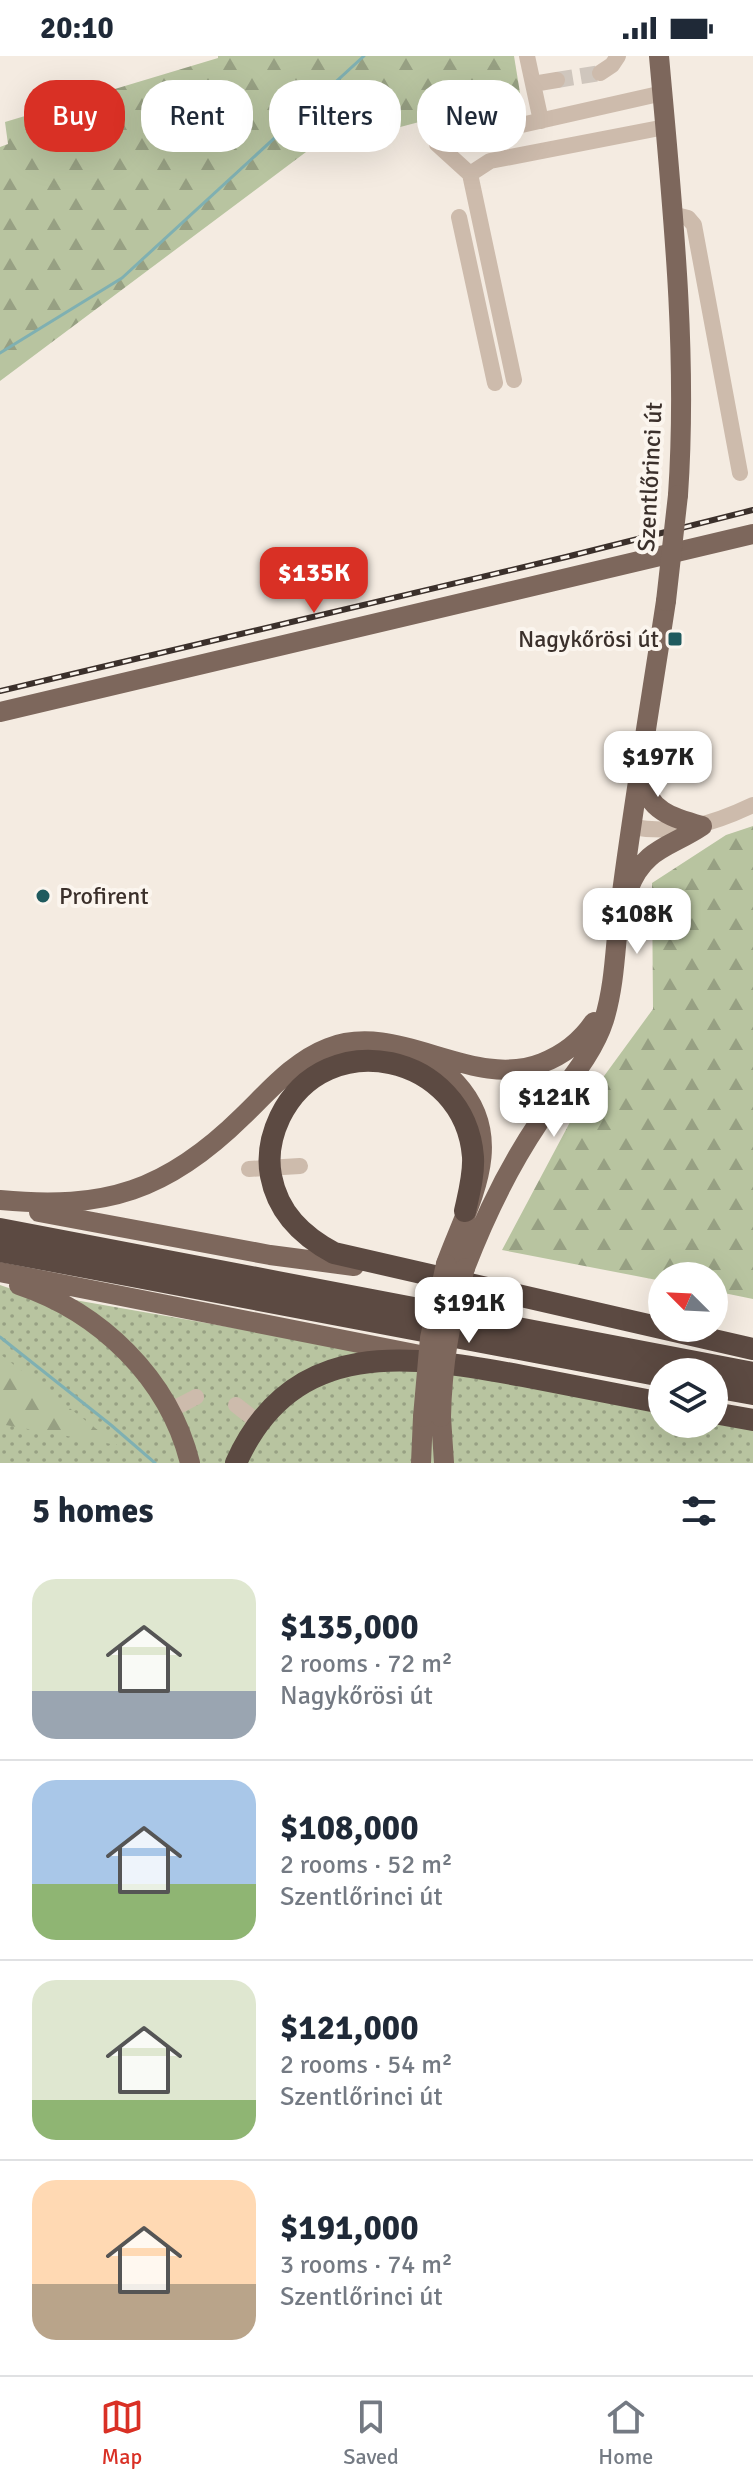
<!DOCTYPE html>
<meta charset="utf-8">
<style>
body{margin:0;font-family:Signika,sans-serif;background:#f2f2f3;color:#1f2937;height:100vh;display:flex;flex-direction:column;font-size:30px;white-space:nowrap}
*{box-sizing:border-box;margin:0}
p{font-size:26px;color:#747a83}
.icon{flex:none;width:44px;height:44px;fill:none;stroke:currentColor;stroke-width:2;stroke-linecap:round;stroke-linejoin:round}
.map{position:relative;height:1407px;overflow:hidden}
.details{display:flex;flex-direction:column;background:#fff;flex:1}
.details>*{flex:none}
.hud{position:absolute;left:24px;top:24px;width:706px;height:72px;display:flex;gap:16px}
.needle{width:52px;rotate:294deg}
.tools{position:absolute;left:648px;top:1206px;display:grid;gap:16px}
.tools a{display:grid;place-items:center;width:80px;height:80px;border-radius:50%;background:#fff;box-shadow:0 8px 32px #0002;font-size:40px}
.price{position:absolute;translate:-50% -68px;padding:0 18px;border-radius:16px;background:#fff;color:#222;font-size:26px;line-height:52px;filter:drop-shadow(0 2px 4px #0008)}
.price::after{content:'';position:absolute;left:50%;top:48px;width:24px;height:18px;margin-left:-12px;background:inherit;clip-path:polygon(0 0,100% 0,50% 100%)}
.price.current{background:#d93025;color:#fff}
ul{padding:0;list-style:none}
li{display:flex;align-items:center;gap:24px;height:200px;padding:0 32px}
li+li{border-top:2px solid #e0e1e3}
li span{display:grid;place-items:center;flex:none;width:224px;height:160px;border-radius:24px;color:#555}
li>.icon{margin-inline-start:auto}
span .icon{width:96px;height:96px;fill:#fffc;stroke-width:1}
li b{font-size:34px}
h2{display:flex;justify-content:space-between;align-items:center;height:96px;padding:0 32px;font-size:34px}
.tag{padding:0 28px;border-radius:32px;background:#fff;box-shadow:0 8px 32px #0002;font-size:28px;line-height:72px}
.tag.current{background:#d93025;color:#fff}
.status{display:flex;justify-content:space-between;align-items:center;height:56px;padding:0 40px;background:#fff;direction:ltr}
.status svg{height:22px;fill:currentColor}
.dock{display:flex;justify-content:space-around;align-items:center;height:112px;border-top:2px solid #e0e1e3;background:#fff;font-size:22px;color:#747a83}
.dock a{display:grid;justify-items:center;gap:4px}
.dock .current{color:#d93025}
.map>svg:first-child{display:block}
</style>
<div class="status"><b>20:10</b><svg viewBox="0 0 49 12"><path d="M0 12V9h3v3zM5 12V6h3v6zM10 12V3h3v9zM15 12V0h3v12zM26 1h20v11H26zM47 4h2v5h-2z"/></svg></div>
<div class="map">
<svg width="753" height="1407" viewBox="0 0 753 1407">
<defs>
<pattern id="grass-dots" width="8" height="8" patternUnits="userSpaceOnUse" patternTransform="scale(2)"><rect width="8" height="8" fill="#b8c4a0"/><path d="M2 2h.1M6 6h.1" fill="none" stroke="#97a083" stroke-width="1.8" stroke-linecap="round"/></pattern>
<pattern id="forest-firs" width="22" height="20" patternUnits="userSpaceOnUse" patternTransform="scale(2)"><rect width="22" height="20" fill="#b8c4a0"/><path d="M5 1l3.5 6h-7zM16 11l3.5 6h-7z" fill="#97a083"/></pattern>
</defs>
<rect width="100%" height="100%" fill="#f4ebe1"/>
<path fill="url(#grass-dots)" d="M 0,1229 L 35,1241 L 69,1243 L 252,1275 L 662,1356 L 662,1368 L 714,1368 L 753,1373 L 753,1407 L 0,1407 Z"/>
<path fill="url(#forest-firs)" d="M 218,0 L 514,0 L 521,43 L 487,48 L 306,96 L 0,325 L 0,91 L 8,88 L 5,66 L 218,2 Z
M 753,770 L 753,1243 L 714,1235 L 714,1220 L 662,1220 L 662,1225 L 502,1194 L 569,1068 L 653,953 L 652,827 L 726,779 Z
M 0,1298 L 117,1389 L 0,1368 Z"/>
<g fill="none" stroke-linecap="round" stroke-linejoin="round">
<path stroke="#7fb0b2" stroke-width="3" d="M 0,297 L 122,222 L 364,0
M 0,1281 L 111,1369 L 155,1407"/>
<path stroke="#cfc6bd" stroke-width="16" stroke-dasharray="16 8" stroke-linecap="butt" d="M 557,24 L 600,17"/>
<path stroke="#cdbbac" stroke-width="16" d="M 527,0 L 541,65
M 600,17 L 612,9 L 618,0
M 533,28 L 557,24
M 437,88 L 470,118 L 514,324
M 437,88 L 663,37
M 470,118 L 490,105 L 665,71
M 672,158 L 688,162 L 694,169 L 740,417
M 459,161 L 495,327
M 632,771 C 677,779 713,768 753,749
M 249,1113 L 300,1110
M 236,1349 L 259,1367
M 169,1355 L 196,1341"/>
<path stroke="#7d675c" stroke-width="20" d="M 659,0 C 672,146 688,293 678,439
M 0,656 L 753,478
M 642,721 C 647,755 673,762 702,770
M 629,832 C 644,792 671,791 702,770
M 428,1001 C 437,1010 447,1017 456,1027 C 509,1085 468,1147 446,1208
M 0,1144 C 105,1154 167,1135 243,1060 C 268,1036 294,1005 328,992 C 399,964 471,1035 542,1007 C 563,999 581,985 594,966
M 39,1156 L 270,1199 L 354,1210
M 465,1212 C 485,1160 508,1112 539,1066 C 561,1033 592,1002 604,964 C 616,925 615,884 621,844 C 634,744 651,644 666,545
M 0,1216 L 420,1299
M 19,1229 C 100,1256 169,1322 190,1407
M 441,1361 L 444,1407
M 421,1407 L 423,1361"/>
<path stroke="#5c4a42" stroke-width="22" d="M 465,1155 C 469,1137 474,1119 473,1101 C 465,998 326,967 280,1061 C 271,1080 267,1099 271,1120 C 278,1157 302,1180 334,1197 L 753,1293
M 0,1173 L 753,1317
M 0,1195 L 662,1320
M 714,1331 L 753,1338
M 714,1357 L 753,1364
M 236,1407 C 293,1279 411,1299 523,1320 C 569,1329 616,1338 662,1347"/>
<g stroke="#3b302b" stroke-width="6">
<path id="rail" d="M 0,635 L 566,501 L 753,454"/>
</g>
<use href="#rail" stroke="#fbf5ee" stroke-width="3" stroke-dasharray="9" stroke-linecap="butt"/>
<path stroke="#7d675c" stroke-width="20" d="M 666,545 L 678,439
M 423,1361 L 430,1282 L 446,1208
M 441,1361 C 442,1309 450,1261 465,1212"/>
</g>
<g fill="#1f5a5e" stroke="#fbf5ee" stroke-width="3">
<rect x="667" y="575" width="16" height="16" rx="4"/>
<circle cx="43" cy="840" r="8"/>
</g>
<g text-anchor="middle" stroke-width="8" stroke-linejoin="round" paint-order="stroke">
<g font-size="24" fill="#3b302b" stroke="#fbf5ee">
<text transform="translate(650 421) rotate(-87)" y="8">Szentlőrinci út</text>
</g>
<g font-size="24" fill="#3b302b" stroke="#fbf5ee" text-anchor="end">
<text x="659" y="591">Nagykőrösi út</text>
<text x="59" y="848" text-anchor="start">Profirent</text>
</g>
</g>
</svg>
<div class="tools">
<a><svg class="needle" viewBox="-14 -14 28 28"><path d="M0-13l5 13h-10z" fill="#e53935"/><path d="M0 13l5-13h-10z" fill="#747a83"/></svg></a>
<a><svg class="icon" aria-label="layers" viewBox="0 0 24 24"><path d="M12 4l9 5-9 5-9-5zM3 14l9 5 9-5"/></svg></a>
</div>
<b class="price current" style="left:314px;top:559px">$135K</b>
<b class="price" style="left:658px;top:743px">$197K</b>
<b class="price" style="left:637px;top:900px">$108K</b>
<b class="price" style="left:554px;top:1083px">$121K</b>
<b class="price" style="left:469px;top:1289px">$191K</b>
<div class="hud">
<a class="tag current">Buy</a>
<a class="tag">Rent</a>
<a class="tag">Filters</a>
<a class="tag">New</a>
</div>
</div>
<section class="details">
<h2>5 homes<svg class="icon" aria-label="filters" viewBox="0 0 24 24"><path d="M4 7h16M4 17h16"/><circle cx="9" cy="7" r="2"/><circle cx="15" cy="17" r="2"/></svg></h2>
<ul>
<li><span style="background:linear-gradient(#dfe7d0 70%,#9aa5b1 0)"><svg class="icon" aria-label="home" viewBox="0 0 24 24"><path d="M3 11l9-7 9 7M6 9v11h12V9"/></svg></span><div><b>$135,000</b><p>2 rooms · 72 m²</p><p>Nagykőrösi út</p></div></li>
<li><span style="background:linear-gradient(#a9c7e8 65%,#8fb573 0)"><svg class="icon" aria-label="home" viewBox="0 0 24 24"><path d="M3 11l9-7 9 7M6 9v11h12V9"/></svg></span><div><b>$108,000</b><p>2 rooms · 52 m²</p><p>Szentlőrinci út</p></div></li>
<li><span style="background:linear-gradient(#dfe7d0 75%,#8fb573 0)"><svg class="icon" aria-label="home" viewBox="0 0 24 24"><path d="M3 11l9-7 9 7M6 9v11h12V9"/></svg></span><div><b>$121,000</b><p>2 rooms · 54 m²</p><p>Szentlőrinci út</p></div></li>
<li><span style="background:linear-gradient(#ffd9b3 65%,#b9a48a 0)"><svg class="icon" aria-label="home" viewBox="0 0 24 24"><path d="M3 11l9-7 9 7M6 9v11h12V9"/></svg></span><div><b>$191,000</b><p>3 rooms · 74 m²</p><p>Szentlőrinci út</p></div></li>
</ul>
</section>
<nav class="dock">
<a class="current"><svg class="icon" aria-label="map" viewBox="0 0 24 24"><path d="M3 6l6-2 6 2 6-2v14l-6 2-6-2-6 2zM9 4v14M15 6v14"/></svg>Map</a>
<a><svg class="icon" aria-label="saved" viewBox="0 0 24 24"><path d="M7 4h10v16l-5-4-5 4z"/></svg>Saved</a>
<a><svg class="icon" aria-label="home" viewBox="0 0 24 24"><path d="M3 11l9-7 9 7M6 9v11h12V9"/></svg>Home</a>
</nav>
